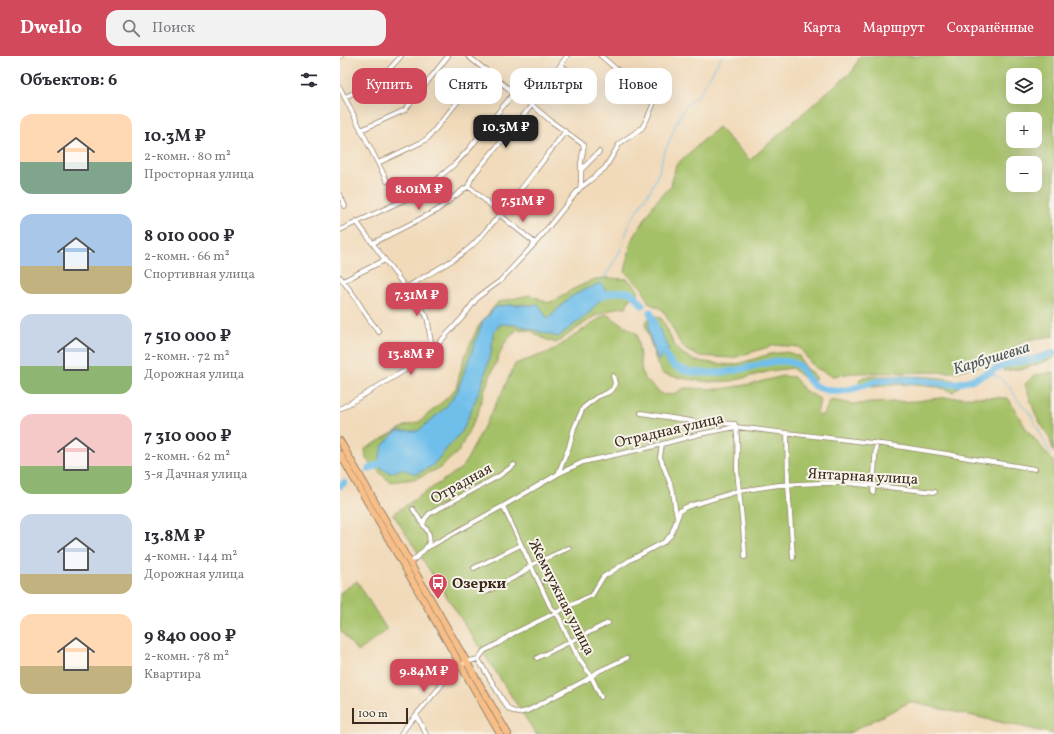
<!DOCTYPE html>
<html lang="ru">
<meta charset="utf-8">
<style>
body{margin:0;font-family:Vollkorn,serif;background:#f2f2f3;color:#2b2b33;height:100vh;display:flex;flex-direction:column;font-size:15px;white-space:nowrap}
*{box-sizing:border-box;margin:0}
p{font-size:13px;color:#7c7c81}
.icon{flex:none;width:22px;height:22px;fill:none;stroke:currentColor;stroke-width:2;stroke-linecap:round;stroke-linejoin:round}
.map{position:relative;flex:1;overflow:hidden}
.drawer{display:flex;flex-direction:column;background:#fff;width:340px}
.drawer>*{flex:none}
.top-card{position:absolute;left:12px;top:12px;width:380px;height:36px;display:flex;gap:8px}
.fabs{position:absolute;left:666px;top:12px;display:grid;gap:8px}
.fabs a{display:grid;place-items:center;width:36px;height:36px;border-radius:8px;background:#fff;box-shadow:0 4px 16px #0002;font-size:20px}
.scale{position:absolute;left:12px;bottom:10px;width:56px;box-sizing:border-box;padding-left:4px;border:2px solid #3b2a1e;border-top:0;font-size:11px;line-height:14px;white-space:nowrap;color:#3b2a1e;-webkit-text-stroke:3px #f7f3e8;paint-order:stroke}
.price{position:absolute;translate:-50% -34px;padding:0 9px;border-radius:8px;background:#d1495b;color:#fff;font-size:13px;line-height:26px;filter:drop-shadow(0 1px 2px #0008)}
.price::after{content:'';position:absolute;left:50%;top:24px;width:12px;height:9px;margin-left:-6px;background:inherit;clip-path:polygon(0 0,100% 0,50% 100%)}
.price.selected{background:#222;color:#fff}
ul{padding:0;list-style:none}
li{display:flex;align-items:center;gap:12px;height:100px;padding:0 20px}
li span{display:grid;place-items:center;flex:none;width:112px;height:80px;border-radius:12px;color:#555}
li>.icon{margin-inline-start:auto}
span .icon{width:48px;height:48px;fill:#fffc;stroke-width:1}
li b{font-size:17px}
h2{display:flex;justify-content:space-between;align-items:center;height:48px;padding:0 20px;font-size:17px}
.chip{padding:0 14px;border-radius:12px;background:#fff;box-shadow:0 4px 16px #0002;font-size:14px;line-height:36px}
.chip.selected{background:#d1495b;color:#fff}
header{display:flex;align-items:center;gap:24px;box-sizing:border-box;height:56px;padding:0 20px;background:#d1495b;color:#fff}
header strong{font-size:19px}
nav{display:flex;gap:22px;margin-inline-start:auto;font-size:14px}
.search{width:280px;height:36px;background:#f2f2f3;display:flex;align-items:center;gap:10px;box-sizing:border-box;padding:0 14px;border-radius:12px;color:#7c7c81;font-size:15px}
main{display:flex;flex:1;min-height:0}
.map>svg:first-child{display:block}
</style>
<header>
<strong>Dwello</strong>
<div class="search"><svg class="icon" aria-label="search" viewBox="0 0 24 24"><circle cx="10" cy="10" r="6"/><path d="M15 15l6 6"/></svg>Поиск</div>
<nav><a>Карта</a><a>Маршрут</a><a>Сохранённые</a></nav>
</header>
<main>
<section class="drawer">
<h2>Объектов: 6<svg class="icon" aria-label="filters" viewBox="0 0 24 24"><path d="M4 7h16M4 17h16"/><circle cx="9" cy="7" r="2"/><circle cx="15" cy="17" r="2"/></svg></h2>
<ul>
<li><span style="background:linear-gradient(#ffd9b3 60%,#7fa58c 0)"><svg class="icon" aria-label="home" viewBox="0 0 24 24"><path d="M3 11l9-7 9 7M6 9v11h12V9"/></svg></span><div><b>10.3M ₽</b><p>2-комн. · 80 m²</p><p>Просторная улица</p></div></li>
<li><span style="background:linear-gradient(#a9c7e8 65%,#c2b280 0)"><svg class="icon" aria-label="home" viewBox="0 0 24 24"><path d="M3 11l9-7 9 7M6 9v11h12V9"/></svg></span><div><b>8 010 000 ₽</b><p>2-комн. · 66 m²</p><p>Спортивная улица</p></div></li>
<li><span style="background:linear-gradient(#c9d6e8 65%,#8fb573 0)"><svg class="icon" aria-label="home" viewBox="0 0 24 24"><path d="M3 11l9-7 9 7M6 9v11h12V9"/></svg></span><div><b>7 510 000 ₽</b><p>2-комн. · 72 m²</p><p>Дорожная улица</p></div></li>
<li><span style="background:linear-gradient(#f6c9c9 65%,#8fb573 0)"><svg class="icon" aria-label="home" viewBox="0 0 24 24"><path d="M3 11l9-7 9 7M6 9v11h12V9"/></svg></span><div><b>7 310 000 ₽</b><p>2-комн. · 62 m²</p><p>3-я Дачная улица</p></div></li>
<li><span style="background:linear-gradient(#c9d6e8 75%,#c2b280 0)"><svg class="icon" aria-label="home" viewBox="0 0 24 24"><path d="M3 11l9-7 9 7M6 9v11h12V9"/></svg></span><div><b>13.8M ₽</b><p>4-комн. · 144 m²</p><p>Дорожная улица</p></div></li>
<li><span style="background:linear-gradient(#ffd9b3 65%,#c2b280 0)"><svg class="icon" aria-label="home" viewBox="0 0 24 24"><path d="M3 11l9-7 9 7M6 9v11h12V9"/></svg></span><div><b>9 840 000 ₽</b><p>2-комн. · 78 m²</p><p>Квартира</p></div></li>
</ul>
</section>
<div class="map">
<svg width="714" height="678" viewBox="0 0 714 678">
<rect width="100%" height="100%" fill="#f7f3e8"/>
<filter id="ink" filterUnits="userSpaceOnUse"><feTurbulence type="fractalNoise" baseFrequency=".025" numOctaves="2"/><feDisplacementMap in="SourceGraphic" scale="8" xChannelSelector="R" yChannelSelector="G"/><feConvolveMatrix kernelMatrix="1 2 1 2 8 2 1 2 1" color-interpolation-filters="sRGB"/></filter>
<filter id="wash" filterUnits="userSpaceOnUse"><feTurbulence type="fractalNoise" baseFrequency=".012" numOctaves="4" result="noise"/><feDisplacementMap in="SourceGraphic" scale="16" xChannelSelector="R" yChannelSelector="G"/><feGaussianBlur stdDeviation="0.9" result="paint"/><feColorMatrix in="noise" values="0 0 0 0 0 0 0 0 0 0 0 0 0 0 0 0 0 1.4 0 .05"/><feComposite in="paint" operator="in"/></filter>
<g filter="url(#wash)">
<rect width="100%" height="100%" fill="#f1daba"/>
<path fill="#a5c168" stroke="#707643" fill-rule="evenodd" d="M 520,0 L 714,0 L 714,280 L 686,284 L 652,306 L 614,316 L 513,317 L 492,320 L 474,311 L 459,291 L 435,289 L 393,302 L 358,300 L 346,294 L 339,285 L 323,254 L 309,247 L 302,232 L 285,216 L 291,186 L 316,145 L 331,130 L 336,109 L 378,71 L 410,104 L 486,37 L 513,15 ZM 673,19 L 695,19 L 695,41 L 673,41 ZM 673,63 L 695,63 L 695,85 L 673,85 ZM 673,107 L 695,107 L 695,129 L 673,129 Z
M 266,222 L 287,223 L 294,229 L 299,236 L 289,244 L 286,251 L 276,252 L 255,260 L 216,287 L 205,283 L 191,275 L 177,273 L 164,288 L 144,335 L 138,357 L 128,376 L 119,395 L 100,412 L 75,423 L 50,426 L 41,418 L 26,403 L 25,393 L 65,370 L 79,366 L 108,341 L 116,332 L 124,302 L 138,271 L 158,246 L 189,239 L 198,242 L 208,247 L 218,243 L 231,234 L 255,223 Z
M 266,258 L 297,278 L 302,317 L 305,323 L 319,336 L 325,339 L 333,338 L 344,332 L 380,333 L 411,328 L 443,320 L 454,321 L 464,334 L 480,343 L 477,359 L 483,359 L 491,344 L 513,348 L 576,345 L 600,342 L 635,341 L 668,342 L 687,374 L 714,406 L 714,678 L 570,646 L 507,678 L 196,678 L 53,458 L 123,411 L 162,336 L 175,308 L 212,295 Z
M 316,260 L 322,263 L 334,288 L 343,298 L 356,305 L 390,309 L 398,308 L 430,298 L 447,296 L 459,300 L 465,312 L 472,317 L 476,323 L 468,326 L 452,312 L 431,315 L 392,325 L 370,326 L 346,323 L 323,318 L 317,308 L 305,268 L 309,262 Z
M 714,294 L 714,302 L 686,312 L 663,315 L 668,305 L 677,300 L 683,303 L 689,302 Z
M 714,316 L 714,397 L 709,381 L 696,360 L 685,328 L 695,319 Z
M 543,320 C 558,320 613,319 622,328 L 613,336 L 599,331 L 561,328 L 531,331 L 522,329 L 518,325 L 523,321 Z
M 17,525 L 47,574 L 18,596 L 0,574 L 0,537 Z"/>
<path fill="#70bfeb" stroke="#567484" d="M 261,227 L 267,236 L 249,257 L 218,281 L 177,269 L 160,268 L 153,277 L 152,293 L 142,328 L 123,374 L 92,410 L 76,418 L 62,413 L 50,417 L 41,412 L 39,402 L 43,389 L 57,375 L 78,375 L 105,352 L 117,336 L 143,265 L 156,251 L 166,249 L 199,249 L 208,263 L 229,242 L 241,235 Z
M 311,263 L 316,266 L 329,293 L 321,295 L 319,305 L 317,303 C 314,290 304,274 311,263 Z"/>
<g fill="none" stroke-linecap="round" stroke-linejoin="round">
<path stroke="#70bfeb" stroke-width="1" d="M 261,228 L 280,195 L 291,164 L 311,133 L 319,116 L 323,100 L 338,63 L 346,49 L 358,40 L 382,0
M 643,319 L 653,319 L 659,321 L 670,331 L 677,343 L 691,359 L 711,399"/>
<path stroke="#70bfeb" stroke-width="7" d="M 257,242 C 265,238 283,233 291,237 C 296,240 299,245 302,249
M 310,256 L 314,265 L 315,272
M 320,287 C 322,293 329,307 335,310 C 351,321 388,317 406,312 C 418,309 429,305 441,305 C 466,306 459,317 474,329 C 479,333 487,334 494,335 C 510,337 529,325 547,324 C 560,323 573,324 586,325 C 594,326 602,328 610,328 C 622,328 640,321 650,316 C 655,313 659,310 664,309 C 675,305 686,305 697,303 C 702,301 708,299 714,297
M 29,413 L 48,403
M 0,430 L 4,427"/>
</g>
</g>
<g filter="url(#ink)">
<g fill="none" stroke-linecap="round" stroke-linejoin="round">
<g stroke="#96826c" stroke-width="5.5">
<path id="minor" d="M 0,0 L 1,0
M 221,9 L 254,36
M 0,32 L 47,125
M 5,41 C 30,30 43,22 61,0
M 21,74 L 65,54 L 108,0
M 38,107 L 82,86 L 88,82 L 137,22 L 145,13
M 241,114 L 259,96
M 128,131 L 131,123 L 135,117 L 192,49 L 227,0
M 128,131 L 132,133 L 161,158
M 240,132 L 248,126 L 265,112 L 280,87 L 302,72 L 307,63 L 313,49 L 313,45 L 309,38 L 275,12 L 261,0
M 0,139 L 5,150
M 160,159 L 195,187
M 16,165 L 86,259 C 91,270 87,281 94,292
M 0,174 L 83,135 L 115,108 L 130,92 L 142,76 L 174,37
M 33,187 L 96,155 L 124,133 L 128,131
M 0,221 L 15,241 L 29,263 L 39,276
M 3,225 L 45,204
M 66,232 C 86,218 109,209 128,193 C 136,187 142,179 149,171 C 177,141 200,108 225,76
M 0,353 L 84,303 L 122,262 L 138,241 L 160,225 L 198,184 L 240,132 L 241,127 L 241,107 L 244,89 L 212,66 L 192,49 L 174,37 L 128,0
M 301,357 L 357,366 L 395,368 C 399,382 397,397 397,412 C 399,442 404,471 405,501
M 447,377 L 448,428 L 453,502
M 322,388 L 320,401 L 333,435 L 335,452 L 337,460
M 218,418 L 229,391 L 234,372 L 243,352 L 257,341 L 267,337 L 273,333 L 275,327 L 273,320
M 533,436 L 536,387
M 163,450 L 210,550 L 219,561 L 227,579 L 238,601 L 251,620 L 261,641
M 73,453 L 83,469
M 85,493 L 163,450 L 218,418 L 243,406 L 311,391 L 360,378 L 396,371 L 550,389 L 607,398 L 628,402 L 695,413
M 70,507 C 82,496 99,486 83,469 L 85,463 L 89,458 L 159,420 L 174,409
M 134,512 L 181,489
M 146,536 L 181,518 L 191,509 L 229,492
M 197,602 L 268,567
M 138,603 L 144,595 L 159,587 L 172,578 L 252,539 L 263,521 L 290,504 L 324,486 L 331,479 L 340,455 L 346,451 L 399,435 L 439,429 L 480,427 L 507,427 L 595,436
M 138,603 L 167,651 L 170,654 L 178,657 L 187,655 L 246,624 L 259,615 L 287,602
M 76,659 L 86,678
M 61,678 L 69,667 L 100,631 L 110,617 L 126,606 L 138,603"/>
</g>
<g stroke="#96826c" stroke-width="8">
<path id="primary" d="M 0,385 L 168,678
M 0,398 L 160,678"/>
</g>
<use href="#minor" stroke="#fff" stroke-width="4"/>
<use href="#primary" stroke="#f7be87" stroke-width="6"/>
</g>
</g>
<defs>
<g id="bus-pin" transform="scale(1)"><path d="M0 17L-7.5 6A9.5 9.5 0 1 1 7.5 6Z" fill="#d1495b" stroke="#f7f3e8"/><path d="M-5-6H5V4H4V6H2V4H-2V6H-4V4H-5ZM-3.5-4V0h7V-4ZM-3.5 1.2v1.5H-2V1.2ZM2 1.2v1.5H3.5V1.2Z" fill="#fff"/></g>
</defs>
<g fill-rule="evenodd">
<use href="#bus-pin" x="98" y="527"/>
</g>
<g text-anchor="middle" stroke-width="4" stroke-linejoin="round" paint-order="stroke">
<g font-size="15" fill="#3b2a1e" stroke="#f7f3e8">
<text transform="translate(329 374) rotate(-13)" y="5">Отрадная улица</text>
<text transform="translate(523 420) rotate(3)" y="5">Янтарная улица</text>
<text transform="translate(121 427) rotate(-29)" y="5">Отрадная</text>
<text transform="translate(222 541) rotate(63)" y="5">Жемчужная улица</text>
</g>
<g font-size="15" font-weight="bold" fill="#3b2a1e" stroke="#f7f3e8" text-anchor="start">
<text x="112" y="532">Озерки</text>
</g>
<g font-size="16" font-style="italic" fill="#4b575c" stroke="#f7f3e8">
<text transform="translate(651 301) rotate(-17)" y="6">Карбушевка</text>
</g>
</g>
</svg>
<div class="fabs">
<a><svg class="icon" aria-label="layers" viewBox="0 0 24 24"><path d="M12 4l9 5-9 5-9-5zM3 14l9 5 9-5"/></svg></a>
<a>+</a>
<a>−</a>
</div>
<div class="scale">100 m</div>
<b class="price selected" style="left:166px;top:93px">10.3M ₽</b>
<b class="price" style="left:79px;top:155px">8.01M ₽</b>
<b class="price" style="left:183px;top:167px">7.51M ₽</b>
<b class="price" style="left:77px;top:261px">7.31M ₽</b>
<b class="price" style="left:71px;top:320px">13.8M ₽</b>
<b class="price" style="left:84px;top:637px">9.84M ₽</b>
<div class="top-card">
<a class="chip selected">Купить</a>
<a class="chip">Снять</a>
<a class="chip">Фильтры</a>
<a class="chip">Новое</a>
</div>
</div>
</main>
